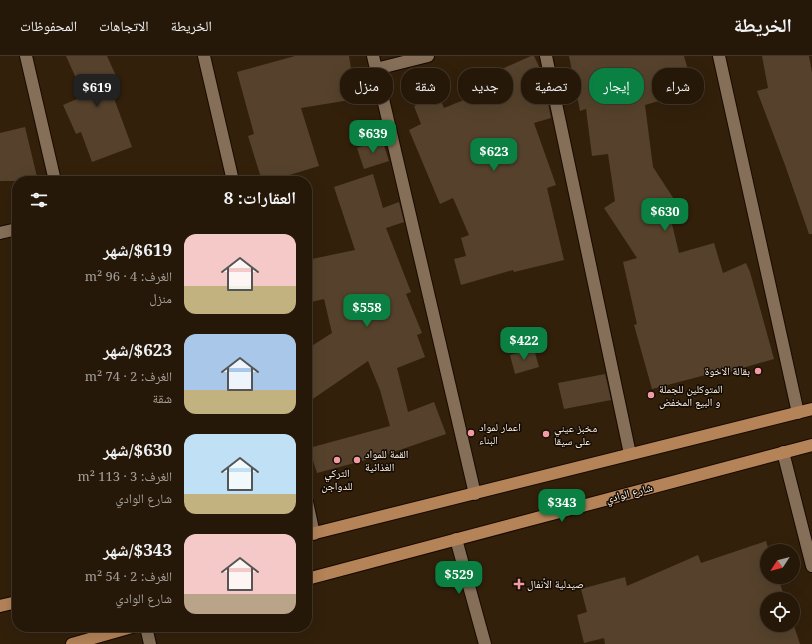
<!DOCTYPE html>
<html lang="ar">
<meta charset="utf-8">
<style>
body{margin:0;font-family:"Noto Serif","Noto Naskh Arabic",serif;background:#2e2112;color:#f1f3f6;direction:rtl;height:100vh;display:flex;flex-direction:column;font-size:15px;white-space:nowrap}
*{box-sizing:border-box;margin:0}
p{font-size:13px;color:#a4a09c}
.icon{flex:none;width:22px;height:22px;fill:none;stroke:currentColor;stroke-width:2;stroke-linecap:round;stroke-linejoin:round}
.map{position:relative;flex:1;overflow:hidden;direction:ltr}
.panel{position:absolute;left:12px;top:120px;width:300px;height:456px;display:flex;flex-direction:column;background:#261808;border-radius:16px;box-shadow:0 4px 16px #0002,0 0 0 1px #423729;direction:rtl}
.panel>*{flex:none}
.banner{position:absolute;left:324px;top:12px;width:380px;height:36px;direction:rtl;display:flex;gap:8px}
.needle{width:26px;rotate:234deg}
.tools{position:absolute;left:760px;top:488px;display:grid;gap:8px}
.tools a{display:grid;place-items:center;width:40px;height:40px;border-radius:50%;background:#261808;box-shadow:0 4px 16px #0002,0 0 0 1px #423729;font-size:20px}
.price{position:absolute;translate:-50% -34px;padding:0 9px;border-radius:8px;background:#0b8043;color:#fff;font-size:13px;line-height:26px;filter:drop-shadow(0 1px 2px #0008)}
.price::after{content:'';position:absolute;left:50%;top:24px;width:12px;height:9px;margin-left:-6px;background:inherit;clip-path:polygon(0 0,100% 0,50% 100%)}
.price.selected{background:#222;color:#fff}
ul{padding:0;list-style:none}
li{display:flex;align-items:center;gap:12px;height:100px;padding:0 16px}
li span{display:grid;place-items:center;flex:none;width:112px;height:80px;border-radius:12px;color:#555}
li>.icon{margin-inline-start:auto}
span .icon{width:48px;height:48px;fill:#fffc;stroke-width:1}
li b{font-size:17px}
h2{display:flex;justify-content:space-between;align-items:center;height:48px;padding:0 16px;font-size:17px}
.tag{padding:0 14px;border-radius:16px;background:#261808;box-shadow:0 4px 16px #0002,0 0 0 1px #423729;font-size:14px;line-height:36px}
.tag.selected{background:#0b8043;color:#fff}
header{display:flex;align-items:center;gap:24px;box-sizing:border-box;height:56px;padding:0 20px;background:#261808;border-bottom:1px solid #423729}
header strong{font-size:19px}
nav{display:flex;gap:22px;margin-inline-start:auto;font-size:14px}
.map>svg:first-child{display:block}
</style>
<header>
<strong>الخريطة</strong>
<nav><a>الخريطة</a><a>الاتجاهات</a><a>المحفوظات</a></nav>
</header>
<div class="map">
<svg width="812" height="588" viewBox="0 0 812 588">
<rect width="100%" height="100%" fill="#32200b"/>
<path fill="#56422c" d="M 66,0 L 107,0 L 117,22 L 108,26 L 132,91 L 92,106 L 81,76 L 76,78 L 63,49 L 84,40 Z
M 295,0 L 349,0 L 356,43 L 301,52 L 319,110 L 270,125 L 262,125 L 248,80 L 254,78 L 237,16 Z
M 531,0 L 534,0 L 542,17 L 551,62 L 534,67 L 556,129 L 547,132 L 564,204 L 514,216 L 513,214 L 461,229 L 454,203 L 466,200 L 461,182 L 469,179 L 453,142 L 440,148 L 409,74 L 421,68 L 414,50 L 439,40 L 444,52 L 491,33 L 486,17 L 504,12 Z
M 569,0 L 684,0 L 694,35 L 645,49 L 653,111 L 683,157 L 671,164 L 679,197 L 714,187 L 723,217 L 746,207 L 750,216 L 774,303 L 718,319 L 717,316 L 652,333 L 634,269 L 637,268 L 623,206 L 637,202 L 604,152 L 615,145 L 608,98 L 592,100 L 586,53 L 580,55 Z
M 762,0 L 809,0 L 812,16 L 812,178 L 809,178 L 785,109 L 757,35 L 768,32 Z
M 25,71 L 38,125 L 0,125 L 0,77 Z
M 382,83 L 389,105 L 364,113 L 357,92 Z
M 373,118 L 383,152 L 399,146 L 404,166 L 386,172 L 411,236 L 406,238 L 422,277 L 417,279 L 425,301 L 397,312 L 408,356 L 434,346 L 446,378 L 388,398 L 317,417 L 309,392 L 390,370 L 380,334 L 368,305 L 307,347 L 307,293 L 332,277 L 324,243 L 307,247 L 307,204 L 355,194 L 334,131 Z
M 534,293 L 539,311 L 515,318 L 510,299 Z
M 605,318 L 611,344 L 564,353 L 558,327 Z
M 766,485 L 769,495 L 767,495 L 767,521 L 778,521 L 785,543 L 767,543 L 767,569 L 793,569 L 793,567 L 800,588 L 605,588 L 604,582 L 584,587 L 577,559 L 587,556 L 581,533 L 625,521 L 627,530 L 698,499 L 701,507 Z"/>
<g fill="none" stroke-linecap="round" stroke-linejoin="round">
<g stroke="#1a0900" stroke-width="14">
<path id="minor" d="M 26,0 L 55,125
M 204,0 L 233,125
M 373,0 L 475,438
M 546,0 L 630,398
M 719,0 L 798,357
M 376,13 L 428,0
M 0,177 L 17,173
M 783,396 L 812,510
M 307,446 L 314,478
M 456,483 L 485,588
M 146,571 L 150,588"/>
</g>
<g stroke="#1a0900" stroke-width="14">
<path id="major" d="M 307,479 L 812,353
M 307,523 L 812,389
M 0,550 L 17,546
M 72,588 L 132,571"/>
</g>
<use href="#minor" stroke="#856f58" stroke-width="12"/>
<use href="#major" stroke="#b48358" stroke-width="12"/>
</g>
<g fill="#f49aa2" stroke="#140c04" stroke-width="1.5">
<circle cx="758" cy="315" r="4"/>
<circle cx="651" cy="339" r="4"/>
<circle cx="471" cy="377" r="4"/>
<circle cx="546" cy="378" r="4"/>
<circle cx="337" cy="404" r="4"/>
<circle cx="357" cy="404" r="4"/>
<path d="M517 522h4v4h4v4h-4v4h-4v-4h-4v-4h4z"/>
</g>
<g text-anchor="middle" stroke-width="3" stroke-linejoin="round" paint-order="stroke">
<g font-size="11" fill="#fef2e5" stroke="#140c04" text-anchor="start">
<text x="750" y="319" text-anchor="end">بقالة الاخوة</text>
<text x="659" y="337">المتوكلين للجملة<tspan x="659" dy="13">و البيع المخفض</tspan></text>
<text x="479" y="375">اعمار لمواد<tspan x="479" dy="13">البناء</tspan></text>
<text x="554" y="376">مخبز عيني<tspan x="554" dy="13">على سيقا</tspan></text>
<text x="365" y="402">القمة للمواد<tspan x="365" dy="13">الغذائية</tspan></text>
<text x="337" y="421" text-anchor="middle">التركي<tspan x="337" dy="13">للدواجن</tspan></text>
<text x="527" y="532">صيدلية الأنفال</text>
</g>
<g font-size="11" fill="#fef2e5" stroke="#140c04">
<text transform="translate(629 437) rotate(-15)" y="4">شارع الوادي</text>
</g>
</g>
</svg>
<div class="tools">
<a><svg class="needle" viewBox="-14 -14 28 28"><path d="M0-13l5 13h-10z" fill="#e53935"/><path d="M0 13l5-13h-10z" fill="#a4a09c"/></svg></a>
<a><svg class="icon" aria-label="locate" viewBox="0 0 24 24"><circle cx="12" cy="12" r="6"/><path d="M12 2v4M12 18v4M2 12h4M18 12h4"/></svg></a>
</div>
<b class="price selected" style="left:97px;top:52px">$619</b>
<b class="price" style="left:373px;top:98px">$639</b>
<b class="price" style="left:494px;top:116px">$623</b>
<b class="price" style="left:665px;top:176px">$630</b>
<b class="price" style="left:367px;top:272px">$558</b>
<b class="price" style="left:524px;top:305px">$422</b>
<b class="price" style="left:562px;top:467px">$343</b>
<b class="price" style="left:459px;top:539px">$529</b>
<div class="banner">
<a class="tag">شراء</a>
<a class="tag selected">إيجار</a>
<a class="tag">تصفية</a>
<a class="tag">جديد</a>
<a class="tag">شقة</a>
<a class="tag">منزل</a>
</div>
<section class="panel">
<h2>العقارات: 8<svg class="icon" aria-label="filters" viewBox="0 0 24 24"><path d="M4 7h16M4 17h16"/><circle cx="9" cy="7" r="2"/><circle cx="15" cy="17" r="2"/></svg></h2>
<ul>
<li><span style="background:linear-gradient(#f6c9c9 65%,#c2b280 0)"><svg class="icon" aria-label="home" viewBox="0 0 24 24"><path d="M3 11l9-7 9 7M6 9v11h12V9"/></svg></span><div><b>$619/شهر</b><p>الغرف: 4 · 96 m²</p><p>منزل</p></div></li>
<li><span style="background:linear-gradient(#a9c7e8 70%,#c2b280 0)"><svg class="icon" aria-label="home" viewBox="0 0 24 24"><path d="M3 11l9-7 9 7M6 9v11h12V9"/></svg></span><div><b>$623/شهر</b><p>الغرف: 2 · 74 m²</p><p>شقة</p></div></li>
<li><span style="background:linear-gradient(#bfe0f5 75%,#c2b280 0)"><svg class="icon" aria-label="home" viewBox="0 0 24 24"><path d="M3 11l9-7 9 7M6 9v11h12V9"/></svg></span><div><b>$630/شهر</b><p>الغرف: 3 · 113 m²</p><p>شارع الوادي</p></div></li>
<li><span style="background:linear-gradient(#f6c9c9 75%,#b9a48a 0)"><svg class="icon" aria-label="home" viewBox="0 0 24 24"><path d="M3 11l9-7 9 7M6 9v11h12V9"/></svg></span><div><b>$343/شهر</b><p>الغرف: 2 · 54 m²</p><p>شارع الوادي</p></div></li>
</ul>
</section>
</div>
